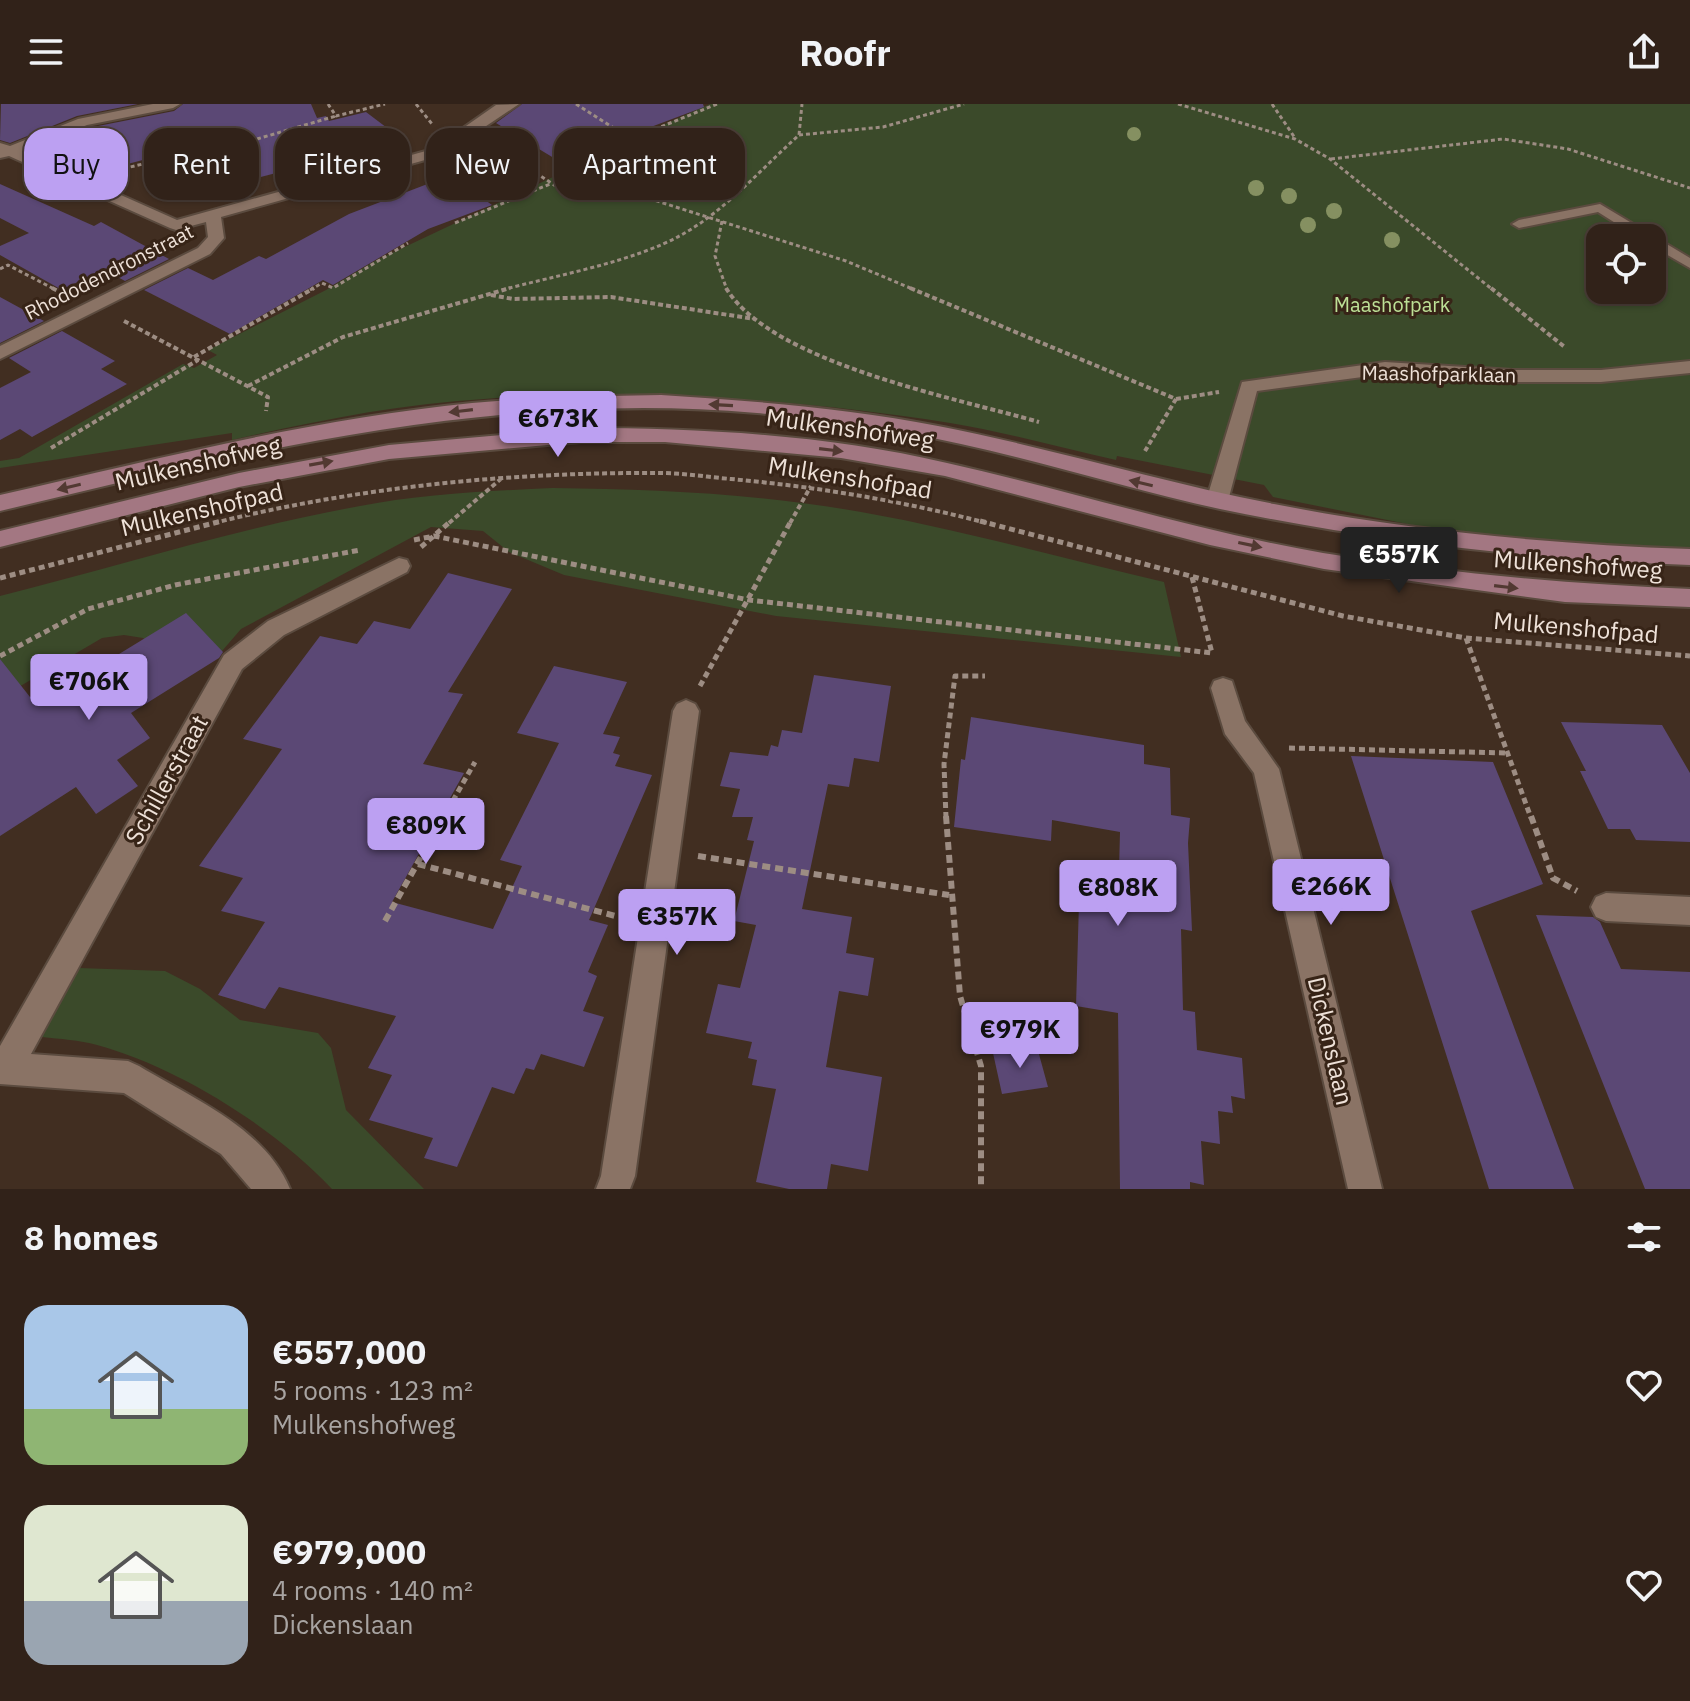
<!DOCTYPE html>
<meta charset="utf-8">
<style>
body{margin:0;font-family:"IBM Plex Sans",sans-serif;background:#3d2f26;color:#f1f3f6;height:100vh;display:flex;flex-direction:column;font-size:30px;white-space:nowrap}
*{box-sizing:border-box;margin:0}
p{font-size:26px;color:#a8a4a2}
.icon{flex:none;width:44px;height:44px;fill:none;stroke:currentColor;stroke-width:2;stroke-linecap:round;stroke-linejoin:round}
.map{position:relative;height:1085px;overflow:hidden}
.panel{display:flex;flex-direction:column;background:#312219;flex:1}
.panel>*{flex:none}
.guide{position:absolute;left:24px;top:24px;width:800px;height:72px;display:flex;gap:16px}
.buttons{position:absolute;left:1586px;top:120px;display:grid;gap:16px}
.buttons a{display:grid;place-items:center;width:80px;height:80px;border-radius:16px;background:#312219;box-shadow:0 2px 6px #0004,0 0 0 2px #4c3f38;font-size:40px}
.price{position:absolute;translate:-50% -68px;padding:0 18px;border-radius:8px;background:#bca0f2;color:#111;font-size:26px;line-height:52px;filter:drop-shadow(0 2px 4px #0008)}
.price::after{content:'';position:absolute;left:50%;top:48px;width:24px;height:18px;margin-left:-12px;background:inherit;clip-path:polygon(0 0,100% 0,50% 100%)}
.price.selected{background:#222;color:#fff}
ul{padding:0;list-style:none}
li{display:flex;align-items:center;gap:24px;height:200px;padding:0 24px}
li span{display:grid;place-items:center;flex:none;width:224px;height:160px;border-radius:24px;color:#555}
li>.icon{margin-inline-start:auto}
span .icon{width:96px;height:96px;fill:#fffc;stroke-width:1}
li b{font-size:34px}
h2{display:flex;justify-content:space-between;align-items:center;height:96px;padding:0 24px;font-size:34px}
.pill{padding:0 28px;border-radius:24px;background:#312219;box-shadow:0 2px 6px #0004,0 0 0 2px #4c3f38;font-size:28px;line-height:72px}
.pill.selected{background:#bca0f2;color:#111}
header{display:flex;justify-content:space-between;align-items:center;height:104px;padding:0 24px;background:#312219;font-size:36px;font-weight:800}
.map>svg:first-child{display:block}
</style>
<header><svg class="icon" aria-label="menu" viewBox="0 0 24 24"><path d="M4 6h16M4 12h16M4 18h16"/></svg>Roofr<svg class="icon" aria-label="share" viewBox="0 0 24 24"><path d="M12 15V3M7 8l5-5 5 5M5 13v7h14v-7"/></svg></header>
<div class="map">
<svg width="1690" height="1085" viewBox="0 0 1690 1085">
<rect width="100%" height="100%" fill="#412e21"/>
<path fill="#3b4a2a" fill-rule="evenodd" d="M 710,0 L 1690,0 L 1690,447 L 1518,437 L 1422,423 L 1273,393 L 1264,381 L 1117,352 L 1116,356 C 1061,344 1005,328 950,319 C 796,295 639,284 484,295 C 399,300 315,317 232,336 L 232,329 L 0,364 L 0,357 L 19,354 L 183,260 L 194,264 L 217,251 L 208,246 L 326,186 L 375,157 L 555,72 L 554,70 ZM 1600,134 L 1652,134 L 1652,186 L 1600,186 Z
M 553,384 C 636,385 719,388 802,399 C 922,414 1046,451 1164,478 L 1181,553 L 776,512 L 564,471 L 509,448 L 483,427 L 431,423 L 241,525 L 216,554 L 161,550 L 143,534 L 124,531 L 102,534 L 0,594 L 0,492 C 119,462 238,424 360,402 C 423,390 488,387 553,384 Z
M 79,864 L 165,867 L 200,885 L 240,916 L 318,929 L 331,944 L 346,1006 L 424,1085 L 332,1085 C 275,1024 178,963 97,941 C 79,936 60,935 42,933 Z"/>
<path fill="#5b4875" d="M 1,0 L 138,0 L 77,12 L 10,39 L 0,36 Z
M 183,0 L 311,0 L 317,14 L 326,12 L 329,17 L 366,8 L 403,36 L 238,79 L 236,75 L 184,89 L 172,84 L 158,52 L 120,62 L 92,50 L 54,58 L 30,47 L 88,24 L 174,7 Z
M 522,0 L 703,0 L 704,3 L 611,38 L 616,42 L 567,62 L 496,19 Z
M 451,71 L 492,101 L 428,125 L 333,181 L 323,176 L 230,230 L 144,186 L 188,164 L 213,176 L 259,152 L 266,155 L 349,110 Z
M 0,80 L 94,122 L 101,118 L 169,155 L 125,177 L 103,165 L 62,186 L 0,151 L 0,142 L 29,129 L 0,114 Z
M 0,193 L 44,217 L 0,239 Z
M 62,227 L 115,257 L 101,265 L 127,280 L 32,333 L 20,325 L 0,336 L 0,284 L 31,268 L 9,254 Z
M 448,469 L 512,485 L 448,588 L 463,590 L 423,660 L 464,669 L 392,798 L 493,825 L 522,762 L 500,756 L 559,639 L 517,629 L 554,562 L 627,578 L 603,630 L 620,633 L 613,649 L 620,651 L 615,662 L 652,671 L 589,816 L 608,821 L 588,868 L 597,872 L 583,907 L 604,913 L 584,963 L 541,950 L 534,966 L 526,964 L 514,990 L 492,983 L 457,1063 L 424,1054 L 433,1034 L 369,1016 L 392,971 L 368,964 L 396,912 L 279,883 L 265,905 L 218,891 L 265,818 L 221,807 L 243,774 L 199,762 L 282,645 L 243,635 L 320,532 L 357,540 L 374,517 L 410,525 Z
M 186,509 L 223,548 L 219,554 L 131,609 L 150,634 L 117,656 L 138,682 L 96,710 L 76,683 L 0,732 L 0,555 L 30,593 L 101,552 L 106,558 Z
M 814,571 L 891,582 L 879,658 L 854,654 L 849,683 L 828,680 L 802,805 L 852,813 L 846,849 L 874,854 L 868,892 L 839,887 L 826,963 L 882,973 L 868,1067 L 831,1060 L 827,1085 L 789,1085 L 756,1078 L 776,985 L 752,981 L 757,956 L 748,954 L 752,938 L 706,929 L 718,880 L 740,884 L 756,821 L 734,817 L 754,737 L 747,736 L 753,713 L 732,713 L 740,685 L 720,682 L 730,648 L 768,652 L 771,641 L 778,643 L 782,626 L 802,629 Z
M 971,613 L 1144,641 L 1144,660 L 1170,664 L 1171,711 L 1190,714 L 1188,739 L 1192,827 L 1181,825 L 1183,906 L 1195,908 L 1197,946 L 1242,954 L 1245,995 L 1231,992 L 1233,1009 L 1218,1007 L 1220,1040 L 1201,1037 L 1204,1081 L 1190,1078 L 1190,1085 L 1120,1085 L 1118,909 L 1076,902 L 1079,798 L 1118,805 L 1120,728 L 1052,716 L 1051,737 L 954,723 L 961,655 L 965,656 Z
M 1561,618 L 1662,621 L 1690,669 L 1690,738 L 1636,736 L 1630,725 L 1608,725 L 1580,667 L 1586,667 Z
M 1351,652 L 1493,658 L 1543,780 L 1471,807 L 1574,1085 L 1489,1085 Z
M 1536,811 L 1593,813 L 1600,818 L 1621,865 L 1690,868 L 1690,1085 L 1645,1085 Z
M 1037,943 L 1048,983 L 1002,990 L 993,949 Z"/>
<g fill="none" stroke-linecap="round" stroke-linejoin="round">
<g stroke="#5b4b3f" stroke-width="4">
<path id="lane" d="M 1600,100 L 1690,154 L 1690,164 L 1652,142 L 1652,134 L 1639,134 L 1598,108 L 1519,124 L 1512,120 L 1519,116 Z"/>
</g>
<g stroke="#5b4b3f" stroke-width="4">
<path id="street" d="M 153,0 L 180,0 L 173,4 L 87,21 L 22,47 L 177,116 L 433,45 L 496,1 L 519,0 L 443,51 L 221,113 L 224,134 L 210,150 L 0,255 L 0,242 L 198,144 L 208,133 L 206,118 L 176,126 L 170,124 L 9,52 L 0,54 L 0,39 L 10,42 L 78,15 Z
M 1690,257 L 1690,269 L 1601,278 L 1513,278 L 1385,270 L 1257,287 L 1228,397 L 1224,402 L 1210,402 L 1206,397 L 1242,278 L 1385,258 L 1513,266 L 1601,266 Z
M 399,454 L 407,456 L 410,462 L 407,468 L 284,531 L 242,565 L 31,950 L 128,957 L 139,962 C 192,994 265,1024 290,1085 L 251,1085 L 221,1050 L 124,989 L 0,980 L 0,942 L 224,551 L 268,517 Z
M 1223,574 L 1232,577 L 1245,617 L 1279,665 L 1382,1085 L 1348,1085 L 1254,669 L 1225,630 L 1211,584 L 1214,577 Z
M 686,596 L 695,600 L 699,607 L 635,1072 L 630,1085 L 596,1085 L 601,1072 L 673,607 L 677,600 Z
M 1606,789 L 1690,793 L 1690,821 L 1606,817 L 1596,813 L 1591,803 L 1596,793 Z"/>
</g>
<g stroke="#5b4b3f" stroke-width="4">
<path id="secondary" d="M 661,291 C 754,297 847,304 938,322 C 1051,344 1161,378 1274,400 C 1412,427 1550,440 1690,445 L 1690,461 C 1532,456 1375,437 1220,405 C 1133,386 1048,359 961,340 C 894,325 825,315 757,309 C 499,286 249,347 0,407 L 0,391 C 156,355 313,315 472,299 C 535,293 598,292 661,291 Z
M 581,324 C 702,324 829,331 947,359 C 1073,387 1196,427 1323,449 C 1445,469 1567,480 1690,485 L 1690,503 L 1565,498 L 1324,465 L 1210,441 L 945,372 L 841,354 L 665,338 L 581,338 L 389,355 L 239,383 L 0,443 L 0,427 L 239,369 L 389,341 Z"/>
</g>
<path stroke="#9d8d83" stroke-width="3" stroke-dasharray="4 3" stroke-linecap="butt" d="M 328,0 L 336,12 L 385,0
M 416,0 L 432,20
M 576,0 L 631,35 L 717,0
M 1178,0 L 1295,35 L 1330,55 L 1493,186
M 1272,0 L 1295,34
M 799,31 L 883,23 L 964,0
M 257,35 L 336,12
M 495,41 L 554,81 L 619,85 L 846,157 L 915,186
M 1331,55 L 1503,35 L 1568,45 L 1690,84
M 117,66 L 225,41
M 722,117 L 715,152 L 727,186
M 455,119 L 550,80
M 0,165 L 8,161 L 56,186
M 310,186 L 322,179 L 333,184 L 408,139
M 502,186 C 557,171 634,158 683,130 C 726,106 762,64 799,31 L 802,0"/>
<path stroke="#9d8d83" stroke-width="4" stroke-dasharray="5 3" stroke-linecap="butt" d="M 52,184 L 60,188
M 726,184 C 771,259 956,294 1039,318
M 910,184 L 1176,295 L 1145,347
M 1491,184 L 1566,244
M 491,191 L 513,195 L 611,193 L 755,215
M 124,217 L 268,293 L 266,307
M 194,253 L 314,184
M 248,282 L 343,233 L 510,184
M 1176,295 L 1219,288
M 51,344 L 198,256
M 214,419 C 358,383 511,368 659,369 C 683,369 707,373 731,375 C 818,383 902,397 987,419
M 449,419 L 502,374
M 790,419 L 811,382"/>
<path stroke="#9d8d83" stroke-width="5" stroke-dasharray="6 4" stroke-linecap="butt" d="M 980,417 L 1343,512 L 1466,534 L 1690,552
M 414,436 L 434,432 L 749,496 L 1212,549
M 421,443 L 451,417
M 1192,473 L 1212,549
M 0,474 L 222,417
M 1466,534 L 1531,714
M 0,552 L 88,505 L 175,481 L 360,446
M 700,582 L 791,417
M 1289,644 L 1508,649
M 443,714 L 475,658
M 946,714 L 944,660 L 955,572 L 985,572"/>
<path stroke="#9d8d83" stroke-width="6" stroke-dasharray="8 5" stroke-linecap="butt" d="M 946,712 L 960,892 L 981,962 L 981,1085
M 1531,712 L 1553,774 L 1577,787
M 698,752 L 949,791
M 418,760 L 619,813
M 385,817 L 444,712"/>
<use href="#lane" fill="#8a7365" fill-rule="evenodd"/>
<use href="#street" fill="#8a7365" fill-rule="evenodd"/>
<use href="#secondary" fill="#a37782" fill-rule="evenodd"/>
</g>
<g fill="#859061">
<circle cx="1134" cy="30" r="7"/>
<circle cx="1256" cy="84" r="8"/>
<circle cx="1289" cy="92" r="8"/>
<circle cx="1334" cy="107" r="8"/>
<circle cx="1308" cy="121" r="8"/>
<circle cx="1392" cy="136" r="8"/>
</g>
<defs><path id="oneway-solid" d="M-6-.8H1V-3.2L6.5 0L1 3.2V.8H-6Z" transform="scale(2)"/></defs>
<g fill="#523932">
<use href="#oneway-solid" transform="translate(721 301) rotate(-177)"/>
<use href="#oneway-solid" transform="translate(461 307) rotate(173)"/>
<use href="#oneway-solid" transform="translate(831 346) rotate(7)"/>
<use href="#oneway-solid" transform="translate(321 359) rotate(-10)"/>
<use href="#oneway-solid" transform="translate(1141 379) rotate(-167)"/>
<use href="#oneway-solid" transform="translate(69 383) rotate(167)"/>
<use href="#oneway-solid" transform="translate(1250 441) rotate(12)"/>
<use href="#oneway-solid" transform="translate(1506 483) rotate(7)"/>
</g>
<g text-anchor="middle" stroke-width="6" stroke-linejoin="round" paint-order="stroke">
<g font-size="20" fill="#eee1d8" stroke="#372417">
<text transform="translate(109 168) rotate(-27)" y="7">Rhododendronstraat</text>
<text transform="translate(1439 270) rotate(1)" y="7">Maashofparklaan</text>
</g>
<g font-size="20" fill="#bde096" stroke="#372417">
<text x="1392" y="208">Maashofpark</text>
</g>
<g font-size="24" fill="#eee1d8" stroke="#372417">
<text transform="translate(850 325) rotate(8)" y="8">Mulkenshofweg</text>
<text transform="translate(198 360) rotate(-13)" y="8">Mulkenshofweg</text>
<text transform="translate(850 374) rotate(9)" y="8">Mulkenshofpad</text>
<text transform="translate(202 406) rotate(-13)" y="8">Mulkenshofpad</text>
<text transform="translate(1578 461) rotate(4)" y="8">Mulkenshofweg</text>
<text transform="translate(1576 524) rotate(5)" y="8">Mulkenshofpad</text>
<text transform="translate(167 676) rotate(-61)" y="8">Schillerstraat</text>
<text transform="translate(1330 937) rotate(77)" y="8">Dickenslaan</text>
</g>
</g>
</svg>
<div class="buttons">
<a><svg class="icon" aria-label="locate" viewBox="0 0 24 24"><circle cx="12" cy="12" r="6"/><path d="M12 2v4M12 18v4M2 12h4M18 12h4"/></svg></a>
</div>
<b class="price" style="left:558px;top:355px">€673K</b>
<b class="price selected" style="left:1399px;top:491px">€557K</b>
<b class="price" style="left:89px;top:618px">€706K</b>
<b class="price" style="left:426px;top:762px">€809K</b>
<b class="price" style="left:1331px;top:823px">€266K</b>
<b class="price" style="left:1118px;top:824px">€808K</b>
<b class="price" style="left:677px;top:853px">€357K</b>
<b class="price" style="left:1020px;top:966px">€979K</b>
<div class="guide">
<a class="pill selected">Buy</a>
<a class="pill">Rent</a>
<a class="pill">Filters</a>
<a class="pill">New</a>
<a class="pill">Apartment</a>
</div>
</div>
<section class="panel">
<h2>8 homes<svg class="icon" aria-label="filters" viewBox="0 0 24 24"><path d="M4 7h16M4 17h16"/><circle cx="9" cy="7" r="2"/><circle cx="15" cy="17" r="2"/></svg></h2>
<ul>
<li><span style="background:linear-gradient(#a9c7e8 65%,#8fb573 0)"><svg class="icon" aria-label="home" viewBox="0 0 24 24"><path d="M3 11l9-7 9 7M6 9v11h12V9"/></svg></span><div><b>€557,000</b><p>5 rooms · 123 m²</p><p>Mulkenshofweg</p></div><svg class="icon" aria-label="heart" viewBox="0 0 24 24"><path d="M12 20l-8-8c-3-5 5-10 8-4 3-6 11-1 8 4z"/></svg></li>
<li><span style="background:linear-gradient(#dfe7d0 60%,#9aa5b1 0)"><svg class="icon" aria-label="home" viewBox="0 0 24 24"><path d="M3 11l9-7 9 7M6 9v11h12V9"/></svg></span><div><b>€979,000</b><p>4 rooms · 140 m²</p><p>Dickenslaan</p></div><svg class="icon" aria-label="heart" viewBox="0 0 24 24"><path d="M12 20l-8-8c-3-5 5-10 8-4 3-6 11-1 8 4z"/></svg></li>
</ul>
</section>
